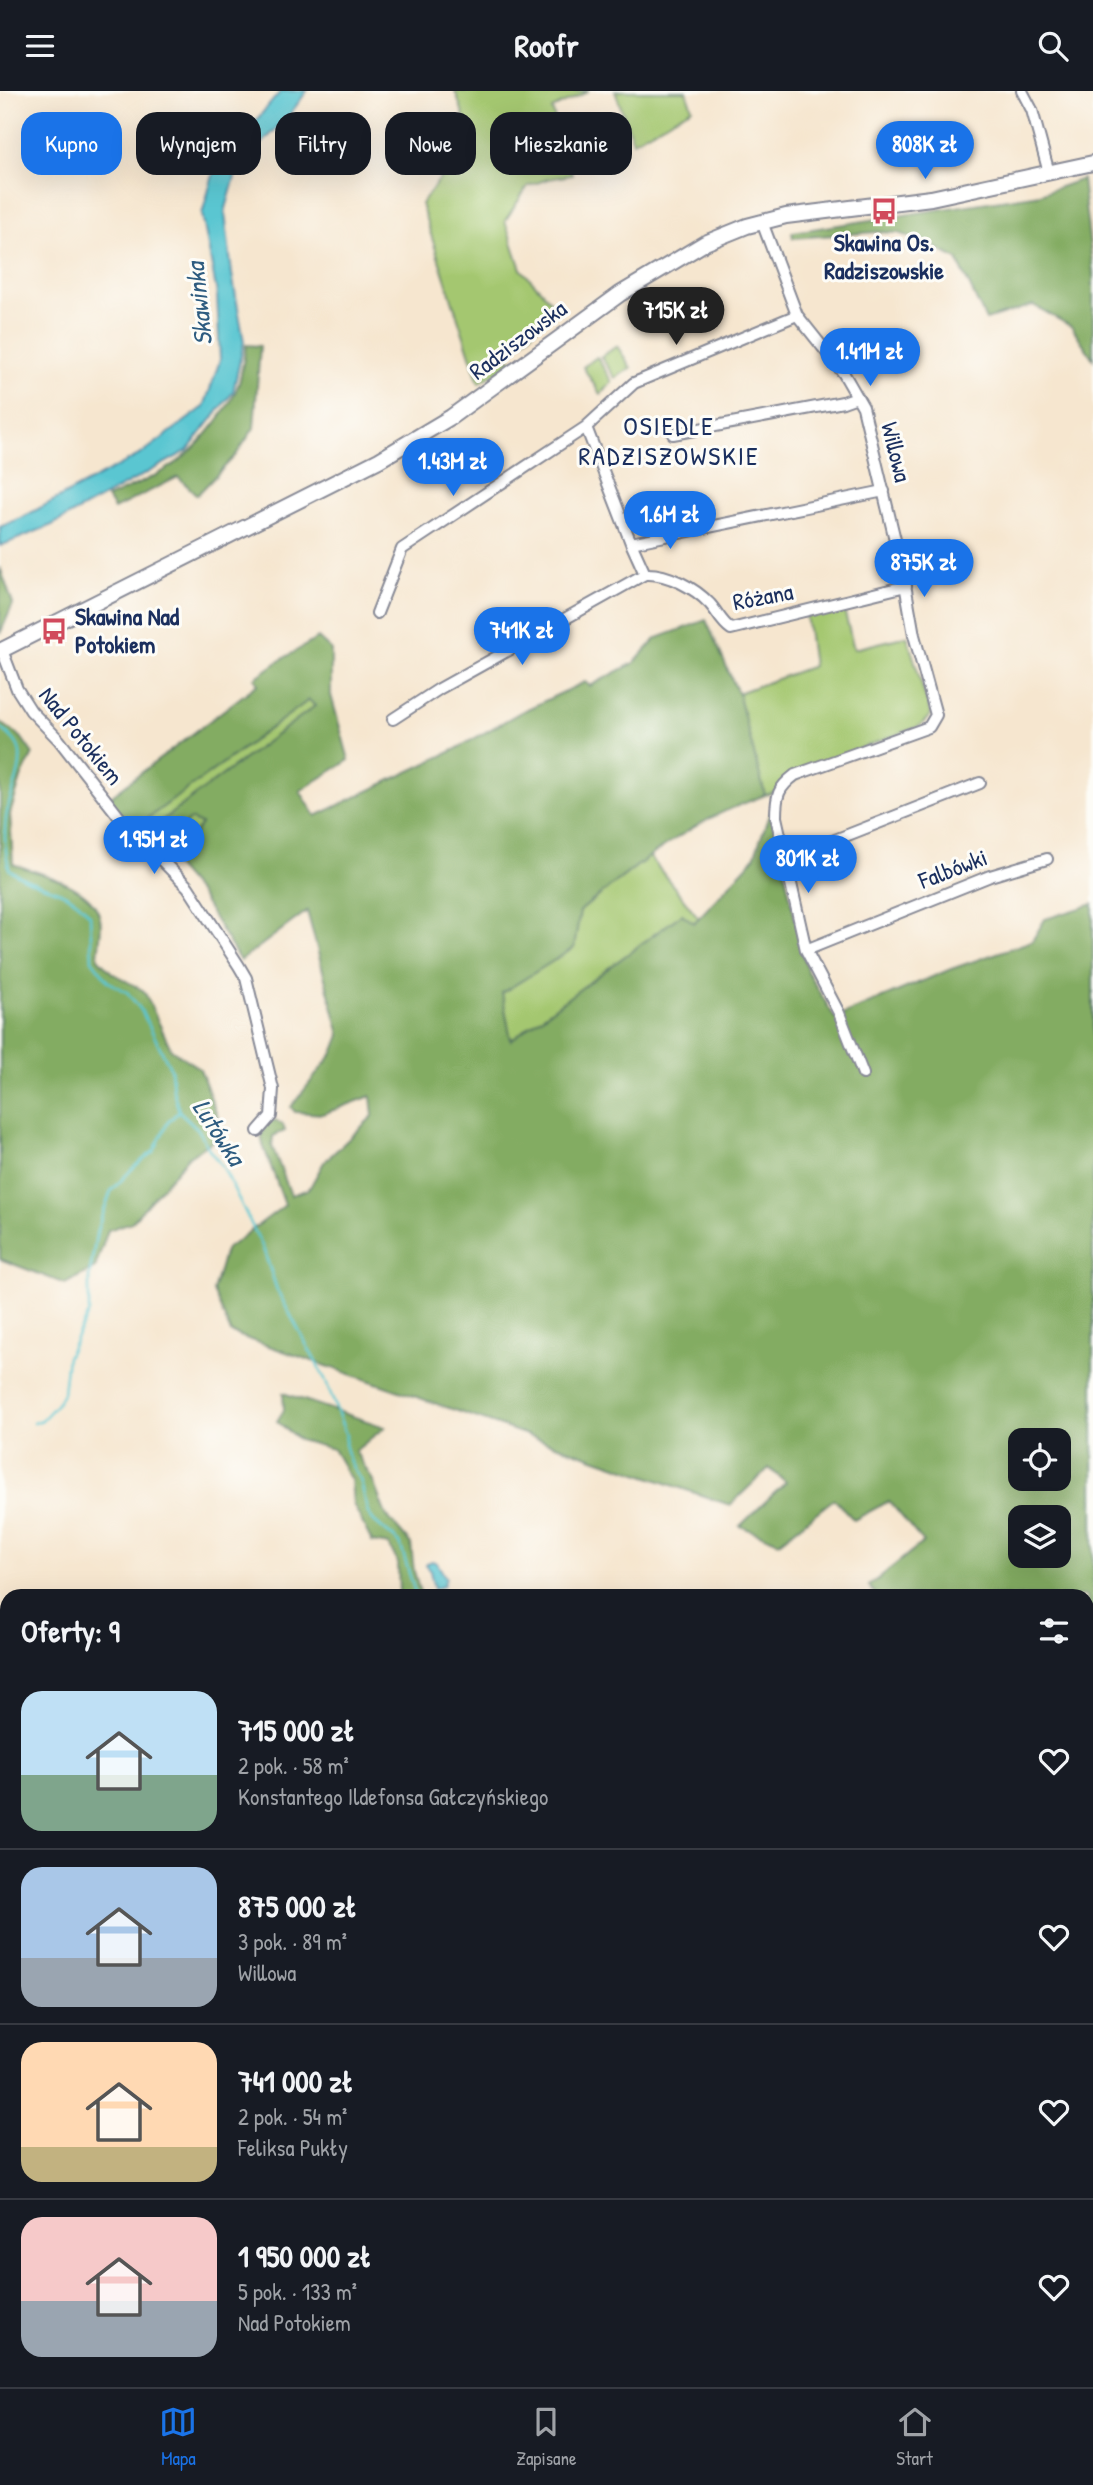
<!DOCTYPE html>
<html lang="pl">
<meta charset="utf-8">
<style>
body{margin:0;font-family:"Patrick Hand",sans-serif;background:#20242c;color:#f1f3f6;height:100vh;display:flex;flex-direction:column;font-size:26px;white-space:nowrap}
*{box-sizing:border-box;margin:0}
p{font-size:23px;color:#9ea1a6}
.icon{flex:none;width:38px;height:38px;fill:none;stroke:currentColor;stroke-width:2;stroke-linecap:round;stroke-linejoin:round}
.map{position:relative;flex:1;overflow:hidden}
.sheet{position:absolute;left:0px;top:1498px;width:1094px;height:798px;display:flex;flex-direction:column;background:#171b24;border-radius:21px 21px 0 0;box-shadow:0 7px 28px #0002}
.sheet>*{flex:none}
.hud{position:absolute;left:21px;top:21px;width:700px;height:63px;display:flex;gap:14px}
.buttons{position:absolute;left:1008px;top:1337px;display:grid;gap:14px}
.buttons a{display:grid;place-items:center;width:63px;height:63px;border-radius:14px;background:#171b24;box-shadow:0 7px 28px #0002;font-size:35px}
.price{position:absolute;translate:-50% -60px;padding:0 16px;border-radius:24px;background:#1a73e8;color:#fff;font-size:23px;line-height:46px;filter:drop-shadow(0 2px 4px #0008)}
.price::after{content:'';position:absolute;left:50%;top:42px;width:21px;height:16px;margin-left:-10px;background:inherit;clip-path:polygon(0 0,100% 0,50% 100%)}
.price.current{background:#222;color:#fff}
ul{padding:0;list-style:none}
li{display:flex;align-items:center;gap:21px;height:175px;padding:0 21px}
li+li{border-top:2px solid #363941}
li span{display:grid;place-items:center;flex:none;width:196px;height:140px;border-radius:21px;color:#555}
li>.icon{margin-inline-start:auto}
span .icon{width:84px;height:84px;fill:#fffc;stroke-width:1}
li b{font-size:30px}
h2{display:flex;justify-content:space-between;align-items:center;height:84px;padding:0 21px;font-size:30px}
.pill{padding:0 24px;border-radius:21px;background:#171b24;box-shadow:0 7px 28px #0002;font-size:24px;line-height:63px}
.pill.current{background:#1a73e8;color:#fff}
header{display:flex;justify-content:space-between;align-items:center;height:91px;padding:0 21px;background:#171b24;font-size:32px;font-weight:700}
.tab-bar{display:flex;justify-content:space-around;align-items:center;height:98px;border-top:2px solid #363941;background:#171b24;font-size:19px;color:#9ea1a6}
.tab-bar a{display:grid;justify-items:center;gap:4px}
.tab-bar .current{color:#1a73e8}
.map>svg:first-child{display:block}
</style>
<header><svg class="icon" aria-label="menu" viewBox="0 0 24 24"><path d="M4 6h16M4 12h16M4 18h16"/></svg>Roofr<svg class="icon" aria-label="search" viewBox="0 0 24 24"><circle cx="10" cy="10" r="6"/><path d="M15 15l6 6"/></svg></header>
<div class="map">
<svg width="1093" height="2296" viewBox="0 0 1093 2296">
<rect width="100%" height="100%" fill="#fdfcf7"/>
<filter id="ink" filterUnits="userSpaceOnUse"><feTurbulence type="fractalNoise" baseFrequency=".0143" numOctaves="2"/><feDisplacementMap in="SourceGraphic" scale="14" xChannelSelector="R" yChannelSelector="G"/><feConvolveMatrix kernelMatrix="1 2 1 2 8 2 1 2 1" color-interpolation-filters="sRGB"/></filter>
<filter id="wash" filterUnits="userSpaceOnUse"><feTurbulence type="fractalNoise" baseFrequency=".00686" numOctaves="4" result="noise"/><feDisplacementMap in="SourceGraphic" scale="28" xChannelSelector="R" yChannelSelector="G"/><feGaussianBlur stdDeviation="1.57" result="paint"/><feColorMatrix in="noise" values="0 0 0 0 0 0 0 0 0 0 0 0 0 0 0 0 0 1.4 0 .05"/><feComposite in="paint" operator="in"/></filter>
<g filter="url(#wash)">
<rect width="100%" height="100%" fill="#f6e6cf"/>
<path fill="#a4c770" stroke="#607b67" stroke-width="2" d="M 455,0 L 589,0 L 552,18 L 572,84 L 548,88 L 528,95 L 505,130 L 521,178 L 558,218 C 539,233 524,251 504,266 L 515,270 L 479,292 L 421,113 L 460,61 L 466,31 Z
M 615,0 L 686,0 L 692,17 L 633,50 Z
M 617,255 L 631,277 L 615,287 L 601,266 Z
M 597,266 L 612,291 L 600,303 L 583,276 Z
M 843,515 L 854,558 L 907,545 L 931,624 L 920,635 L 822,672 L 777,701 L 765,704 L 738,602 L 813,575 L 806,524 Z
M 310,608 L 315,615 L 141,745 L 133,738 Z
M 190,728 L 201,733 L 174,774 L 157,758 Z
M 649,765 L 699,827 L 693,832 L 682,823 L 511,949 L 502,902 L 574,857 L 579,821 Z"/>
<path fill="#83ac62" stroke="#4f6e60" stroke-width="2" fill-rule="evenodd" d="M 1082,88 L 1093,182 L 1093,268 L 1072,236 L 1033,214 L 986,229 L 957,168 L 923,150 L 898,142 L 878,141 L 793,147 L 792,141 L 1040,103 Z
M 246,254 L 260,255 L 254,337 L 236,364 L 197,404 L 178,386 L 114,418 L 107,407 C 133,395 162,384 184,366 C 204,349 231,316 239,292 C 242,280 244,266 246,254 Z
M 0,476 L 13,513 L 0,543 Z
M 706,529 L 738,602 L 765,704 C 746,712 727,718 709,728 C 662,753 621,787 580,820 L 574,857 L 502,902 L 511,949 L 682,823 L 694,832 L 754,767 L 772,715 L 782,769 L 807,880 L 835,927 L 951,878 L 1032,850 L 1045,828 L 1093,813 L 1093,2087 L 1087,2088 L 1087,1505 L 877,1505 L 869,1495 L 923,1451 L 889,1410 L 854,1429 L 834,1408 L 779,1451 L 740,1435 L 786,1391 L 769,1377 L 730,1414 L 231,1242 L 213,1200 L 225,1159 L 285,1114 L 263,1054 L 261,1044 L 268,1032 L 275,1029 L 283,1034 L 285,1040 L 273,1045 L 272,1055 L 291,1104 L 309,1098 L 324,1071 L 373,1025 L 371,1005 L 323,1023 L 295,1021 L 291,1016 L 333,962 L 340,944 L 307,820 L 240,870 L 200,804 L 174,774 L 201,733 L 190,728 L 157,758 L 141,745 L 315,615 L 309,609 L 133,738 L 107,708 L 258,593 L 255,587 L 279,570 L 318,547 L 331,559 L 331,604 L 349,669 L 300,700 L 316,725 L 454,659 L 521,621 L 585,591 L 590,595 L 634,572 L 657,547 ZM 1020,1349 L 1059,1349 L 1059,1388 L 1020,1388 ZM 1020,1426 L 1059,1426 L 1059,1465 L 1020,1465 Z
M 0,631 L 21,646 L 33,663 L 21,687 L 10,723 L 13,773 C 40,783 93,794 100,827 C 103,839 98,855 98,867 L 112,882 L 144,900 L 171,958 L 200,978 L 224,1043 L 189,1065 L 132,1131 L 108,1139 L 95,1177 L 65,1193 L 0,1168 Z
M 283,1302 L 385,1336 L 355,1360 L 372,1388 L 386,1424 L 411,1453 L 414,1481 L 421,1505 L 399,1505 L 398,1472 L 389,1454 L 372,1451 L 353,1413 L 351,1389 L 333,1358 L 299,1349 L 277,1330 L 284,1319 Z"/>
<path fill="#5ac6d1" stroke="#3a7a98" stroke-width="2" d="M 281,0 L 307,0 L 290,23 L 237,79 L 225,121 L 232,183 L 244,251 L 233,301 L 187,360 L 52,434 L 0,455 L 0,436 L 25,425 L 141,363 L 204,316 L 220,269 L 217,203 L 202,123 L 213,84 L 239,49 Z
M 432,1470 L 437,1472 L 446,1487 L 443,1495 L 434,1498 L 430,1480 L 426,1475 L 427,1472 Z"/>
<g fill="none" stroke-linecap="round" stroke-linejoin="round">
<path stroke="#5ac6d1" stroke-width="2.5" d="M 0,636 C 8,643 19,651 20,662 C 22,680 12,700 8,717 C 3,735 5,760 9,778 C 37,800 66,793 90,824 L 92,869 L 109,891 L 127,901 L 141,919 L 171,978 L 173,999 L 179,1020 L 198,1038 L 210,1060 L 224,1078 L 263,1157 L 277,1199 L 325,1288 L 346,1344 L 345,1353 L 350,1371 L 361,1391 L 368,1422 L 374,1430 L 400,1452 L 416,1505
M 34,1332 L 42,1329 L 57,1313 L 63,1302 L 67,1266 L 89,1221 L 89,1187 L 97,1139 L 111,1100 L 134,1076 L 154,1060 L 168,1031 L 179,1020"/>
</g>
</g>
<g filter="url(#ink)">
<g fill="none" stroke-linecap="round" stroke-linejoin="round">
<g stroke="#888a96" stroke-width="14">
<path id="street" d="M 1022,0 L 1032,19 L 1049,82
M 762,131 L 797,224 L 844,283 L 863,316 L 903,482 L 914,544 L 936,624 L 929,636 L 795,684 C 778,697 776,704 776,726 L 806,859 L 990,785 L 1047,768
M 586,336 L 631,452 L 645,483
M 673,343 L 843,311 L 857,306
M 631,452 L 884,400
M 377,522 L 402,458 L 586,336 L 634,292 L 797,224
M 2,559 L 17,598 L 31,620 L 59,649 L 120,727 L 188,796 L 239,875 L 246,887 L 273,998 L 271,1025 L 258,1040
M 393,628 L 439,598 L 645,483 C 668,482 695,497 710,513 C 718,522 721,531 731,538 L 906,495
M 784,769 L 980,692
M 806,859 L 839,922 L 863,983"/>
</g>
<g stroke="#888a96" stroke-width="18">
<path id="secondary" d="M 0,560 L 379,369 L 451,326 L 620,203 L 705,152 L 747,135 L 786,125 L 931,107 L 1093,72"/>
</g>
<use href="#street" stroke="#fff" stroke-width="10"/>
<use href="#secondary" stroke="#fff" stroke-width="14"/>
</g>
</g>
<defs>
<g id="bus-bare" transform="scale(2.1)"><path d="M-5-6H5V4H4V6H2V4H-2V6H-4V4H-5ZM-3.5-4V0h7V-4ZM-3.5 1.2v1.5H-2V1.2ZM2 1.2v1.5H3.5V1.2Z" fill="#d1495b" stroke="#fdfcf7" stroke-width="2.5" paint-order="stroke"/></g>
</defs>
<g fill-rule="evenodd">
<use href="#bus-bare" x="884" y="120"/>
<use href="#bus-bare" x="54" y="540"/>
</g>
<g text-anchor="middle" stroke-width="6" stroke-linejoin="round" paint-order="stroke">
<g font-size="24" font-weight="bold" fill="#1b2f5e" stroke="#fdfcf7">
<text x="884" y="160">Skawina Os.<tspan x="884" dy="28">Radziszowskie</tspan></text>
<text x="75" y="534" text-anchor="start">Skawina Nad<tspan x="75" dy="28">Potokiem</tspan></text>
</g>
<g font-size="24" fill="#1b2f5e" stroke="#fdfcf7">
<text transform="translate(518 249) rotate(-37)" y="8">Radziszowska</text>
<text transform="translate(896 361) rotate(76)" y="8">Willowa</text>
<text transform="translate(763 506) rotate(-11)" y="8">Różana</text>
<text transform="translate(81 645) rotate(51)" y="8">Nad Potokiem</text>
<text transform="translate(953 778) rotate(-21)" y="8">Falbówki</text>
</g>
<g font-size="26" font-style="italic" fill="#2e5c80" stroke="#fdfcf7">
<text transform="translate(199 213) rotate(-96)" y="9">Skawinka</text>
<text transform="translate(219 1041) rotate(57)" y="9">Lutówka</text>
</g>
<g font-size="26" letter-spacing="2" fill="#1b2f5e" stroke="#fdfcf7">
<text x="669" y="344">OSIEDLE<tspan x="669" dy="30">RADZISZOWSKIE</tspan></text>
</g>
</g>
</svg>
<div class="buttons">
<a><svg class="icon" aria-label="locate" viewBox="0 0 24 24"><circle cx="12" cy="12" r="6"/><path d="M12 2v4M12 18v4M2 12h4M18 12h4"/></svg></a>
<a><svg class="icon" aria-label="layers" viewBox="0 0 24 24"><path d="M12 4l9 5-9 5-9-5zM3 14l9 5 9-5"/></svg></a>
</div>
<b class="price" style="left:925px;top:90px">808K zł</b>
<b class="price current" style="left:676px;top:256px">715K zł</b>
<b class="price" style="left:870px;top:297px">1.41M zł</b>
<b class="price" style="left:453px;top:407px">1.43M zł</b>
<b class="price" style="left:670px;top:460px">1.6M zł</b>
<b class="price" style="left:924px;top:508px">875K zł</b>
<b class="price" style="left:522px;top:576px">741K zł</b>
<b class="price" style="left:154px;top:785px">1.95M zł</b>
<b class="price" style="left:808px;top:804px">801K zł</b>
<div class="hud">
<a class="pill current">Kupno</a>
<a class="pill">Wynajem</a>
<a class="pill">Filtry</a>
<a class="pill">Nowe</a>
<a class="pill">Mieszkanie</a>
</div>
<section class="sheet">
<h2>Oferty: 9<svg class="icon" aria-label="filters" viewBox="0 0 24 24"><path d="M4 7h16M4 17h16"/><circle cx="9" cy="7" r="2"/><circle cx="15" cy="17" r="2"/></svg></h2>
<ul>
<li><span style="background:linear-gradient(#bfe0f5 60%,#7fa58c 0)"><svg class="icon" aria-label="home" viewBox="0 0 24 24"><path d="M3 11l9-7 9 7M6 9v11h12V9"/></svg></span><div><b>715 000 zł</b><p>2 pok. · 58 m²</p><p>Konstantego Ildefonsa Gałczyńskiego</p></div><svg class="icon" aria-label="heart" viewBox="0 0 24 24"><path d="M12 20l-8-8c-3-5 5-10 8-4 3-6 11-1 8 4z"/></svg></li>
<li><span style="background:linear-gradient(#a9c7e8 65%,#9aa5b1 0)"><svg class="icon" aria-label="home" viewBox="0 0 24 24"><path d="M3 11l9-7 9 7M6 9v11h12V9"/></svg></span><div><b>875 000 zł</b><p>3 pok. · 89 m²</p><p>Willowa</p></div><svg class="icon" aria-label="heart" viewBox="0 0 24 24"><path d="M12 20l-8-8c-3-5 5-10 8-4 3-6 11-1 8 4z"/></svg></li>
<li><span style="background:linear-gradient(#ffd9b3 75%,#c2b280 0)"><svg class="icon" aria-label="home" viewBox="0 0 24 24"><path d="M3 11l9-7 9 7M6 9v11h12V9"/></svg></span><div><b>741 000 zł</b><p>2 pok. · 54 m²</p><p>Feliksa Pukły</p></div><svg class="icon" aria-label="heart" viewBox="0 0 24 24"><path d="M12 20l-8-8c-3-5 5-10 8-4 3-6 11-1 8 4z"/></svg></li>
<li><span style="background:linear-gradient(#f6c9c9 60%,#9aa5b1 0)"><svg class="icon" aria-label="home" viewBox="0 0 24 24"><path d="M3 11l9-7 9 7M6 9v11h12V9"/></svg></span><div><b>1 950 000 zł</b><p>5 pok. · 133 m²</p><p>Nad Potokiem</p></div><svg class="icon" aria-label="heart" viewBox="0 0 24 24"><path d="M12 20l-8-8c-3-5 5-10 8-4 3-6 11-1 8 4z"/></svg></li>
</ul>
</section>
</div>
<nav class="tab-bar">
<a class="current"><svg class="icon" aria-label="map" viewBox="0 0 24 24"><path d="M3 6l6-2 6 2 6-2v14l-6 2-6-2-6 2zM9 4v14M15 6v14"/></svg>Mapa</a>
<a><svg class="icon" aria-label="saved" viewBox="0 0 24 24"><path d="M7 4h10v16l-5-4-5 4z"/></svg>Zapisane</a>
<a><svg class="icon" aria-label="home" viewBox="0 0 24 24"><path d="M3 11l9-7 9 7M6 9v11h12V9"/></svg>Start</a>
</nav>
